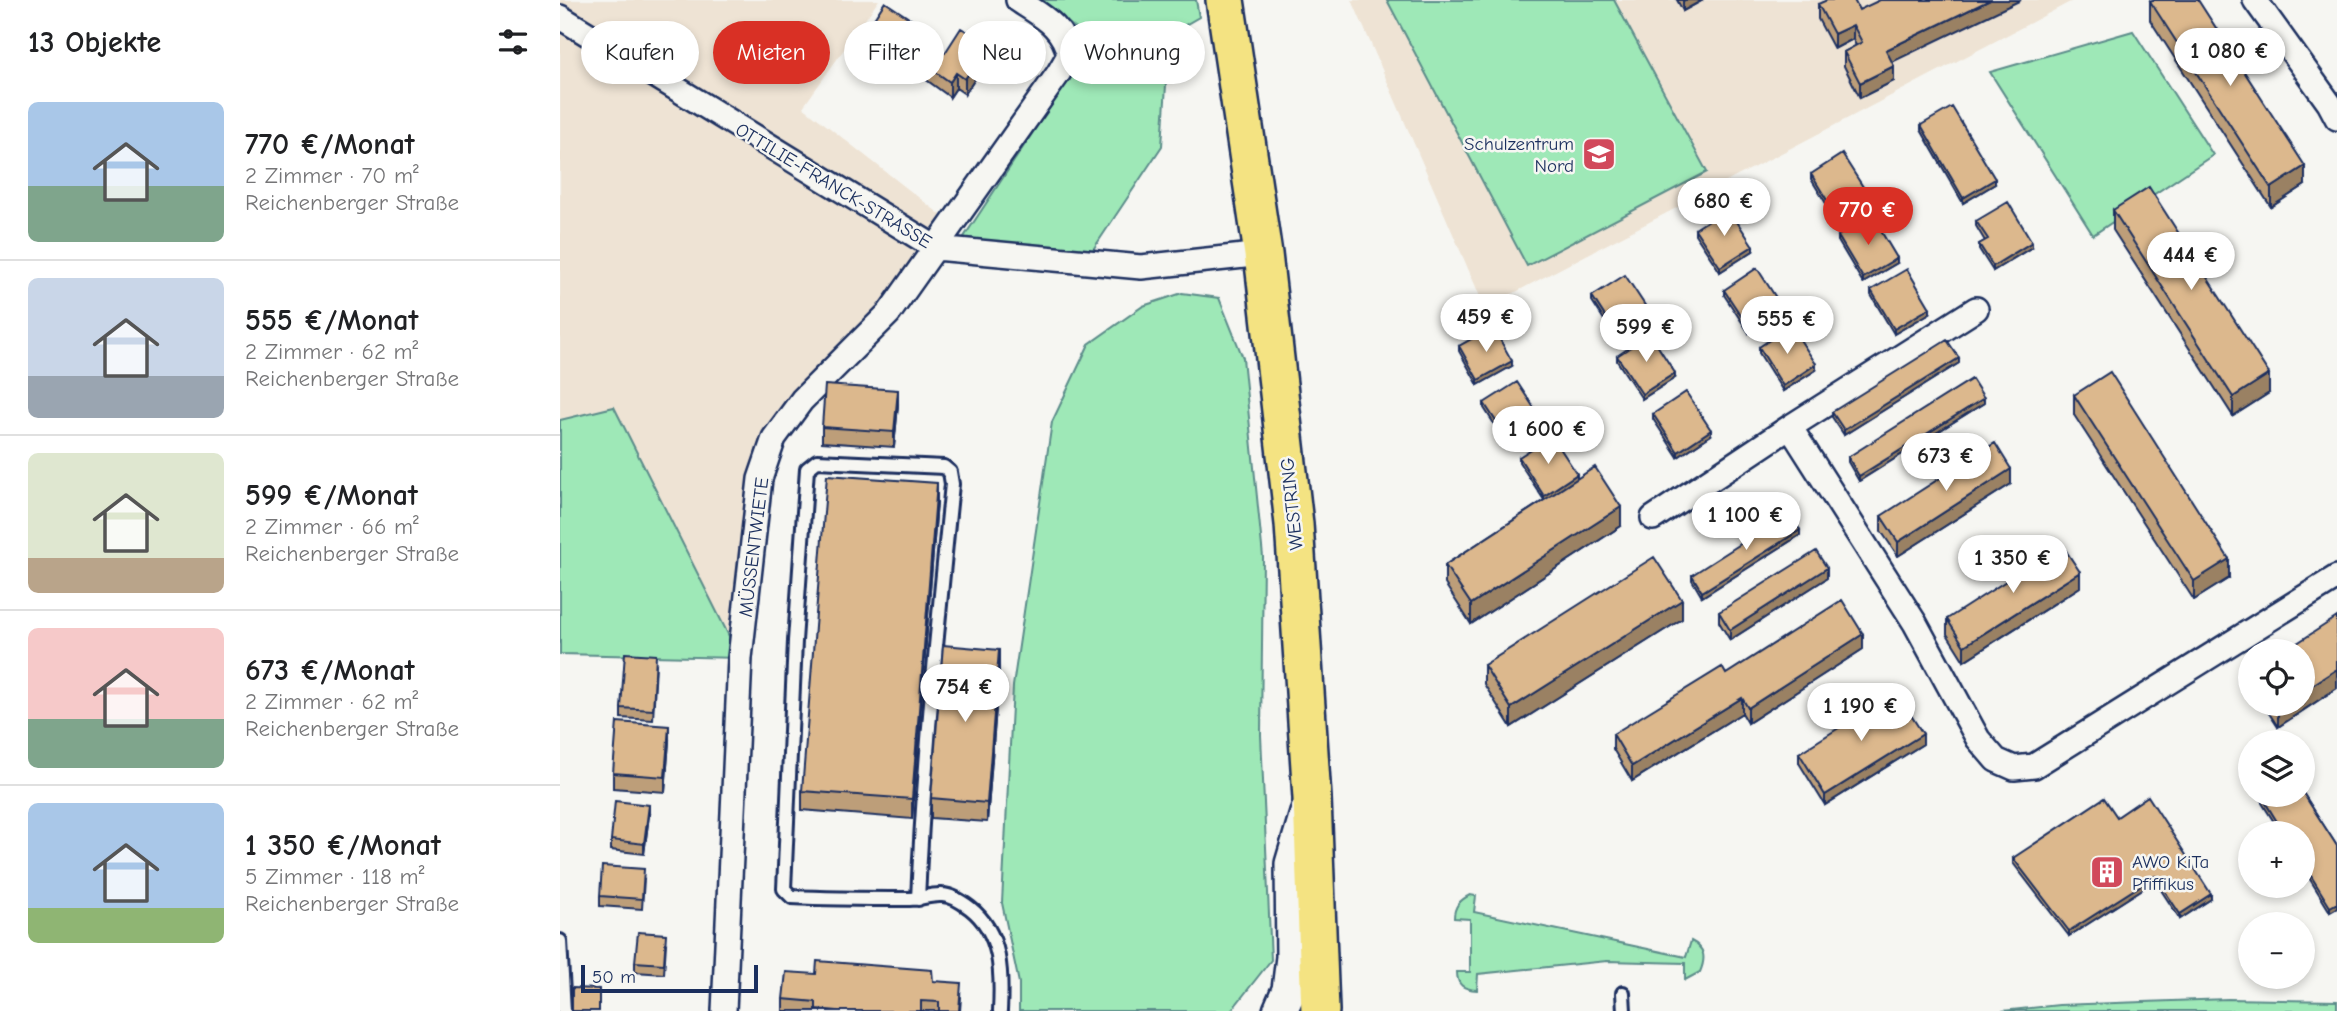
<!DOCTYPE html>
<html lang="de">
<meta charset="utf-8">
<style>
body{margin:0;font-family:"Comic Neue",sans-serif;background:#f2f2f2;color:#202124;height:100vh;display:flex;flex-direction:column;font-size:26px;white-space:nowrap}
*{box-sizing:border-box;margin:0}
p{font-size:23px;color:#757577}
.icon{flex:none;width:38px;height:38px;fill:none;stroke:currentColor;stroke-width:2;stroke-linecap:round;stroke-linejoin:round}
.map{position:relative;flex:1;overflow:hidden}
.panel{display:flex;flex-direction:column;background:#fff;width:560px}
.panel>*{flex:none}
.guide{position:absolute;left:21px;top:21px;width:665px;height:63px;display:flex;gap:14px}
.tools{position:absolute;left:1678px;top:639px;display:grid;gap:14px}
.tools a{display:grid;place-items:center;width:77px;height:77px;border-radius:50%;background:#fff;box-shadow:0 4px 10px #0003;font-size:35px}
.scale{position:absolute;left:21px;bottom:18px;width:177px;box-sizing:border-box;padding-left:7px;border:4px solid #1b2f5e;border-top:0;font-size:19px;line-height:24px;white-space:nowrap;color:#1b2f5e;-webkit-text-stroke:5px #f6f6f2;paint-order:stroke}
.price{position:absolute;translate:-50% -60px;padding:0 16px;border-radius:24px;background:#fff;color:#222;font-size:23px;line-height:46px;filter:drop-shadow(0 2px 4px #0008)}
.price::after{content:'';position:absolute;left:50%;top:42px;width:21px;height:16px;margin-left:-10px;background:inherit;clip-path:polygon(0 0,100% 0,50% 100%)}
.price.current{background:#d93025;color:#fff}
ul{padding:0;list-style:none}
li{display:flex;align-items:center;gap:21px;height:175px;padding:0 28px}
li+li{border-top:2px solid #e0e0e0}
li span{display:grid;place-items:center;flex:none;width:196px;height:140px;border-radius:10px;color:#555}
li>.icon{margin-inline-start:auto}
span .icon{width:84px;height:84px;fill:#fffc;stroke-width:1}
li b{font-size:30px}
h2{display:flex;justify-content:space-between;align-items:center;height:84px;padding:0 28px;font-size:30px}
.chip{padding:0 24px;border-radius:32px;background:#fff;box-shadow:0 4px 10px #0003;font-size:24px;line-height:63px}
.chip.current{background:#d93025;color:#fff}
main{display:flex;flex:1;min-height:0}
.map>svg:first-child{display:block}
</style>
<main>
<section class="panel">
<h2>13 Objekte<svg class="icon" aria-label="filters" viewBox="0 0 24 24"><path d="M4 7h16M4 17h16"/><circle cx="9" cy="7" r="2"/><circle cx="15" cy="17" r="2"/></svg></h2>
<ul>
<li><span style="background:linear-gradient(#a9c7e8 60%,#7fa58c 0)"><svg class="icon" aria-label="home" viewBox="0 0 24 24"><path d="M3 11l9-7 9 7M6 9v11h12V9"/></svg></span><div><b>770 €/Monat</b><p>2 Zimmer · 70 m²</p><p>Reichenberger Straße</p></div></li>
<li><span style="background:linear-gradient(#c9d6e8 70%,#9aa5b1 0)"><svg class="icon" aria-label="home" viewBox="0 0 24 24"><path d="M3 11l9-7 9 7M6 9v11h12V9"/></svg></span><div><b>555 €/Monat</b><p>2 Zimmer · 62 m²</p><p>Reichenberger Straße</p></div></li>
<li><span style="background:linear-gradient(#dfe7d0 75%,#b9a48a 0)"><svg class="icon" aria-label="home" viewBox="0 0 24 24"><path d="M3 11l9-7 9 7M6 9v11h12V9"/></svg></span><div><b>599 €/Monat</b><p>2 Zimmer · 66 m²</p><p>Reichenberger Straße</p></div></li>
<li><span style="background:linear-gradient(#f6c9c9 65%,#7fa58c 0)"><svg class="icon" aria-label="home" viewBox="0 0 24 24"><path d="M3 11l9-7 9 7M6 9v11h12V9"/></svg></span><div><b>673 €/Monat</b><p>2 Zimmer · 62 m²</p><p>Reichenberger Straße</p></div></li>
<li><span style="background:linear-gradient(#a9c7e8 75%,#8fb573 0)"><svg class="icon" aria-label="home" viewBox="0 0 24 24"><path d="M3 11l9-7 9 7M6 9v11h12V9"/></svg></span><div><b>1 350 €/Monat</b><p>5 Zimmer · 118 m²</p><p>Reichenberger Straße</p></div></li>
</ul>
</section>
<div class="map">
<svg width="1777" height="1011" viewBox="0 0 1777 1011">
<rect width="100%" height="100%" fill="#f6f6f2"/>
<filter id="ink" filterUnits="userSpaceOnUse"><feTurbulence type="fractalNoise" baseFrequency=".0143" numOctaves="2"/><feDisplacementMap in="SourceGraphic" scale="14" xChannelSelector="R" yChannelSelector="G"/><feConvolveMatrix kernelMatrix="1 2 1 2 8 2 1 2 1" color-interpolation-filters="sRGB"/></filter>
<g filter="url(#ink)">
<path fill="#eee3d4" d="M 0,0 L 319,0 L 243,107 L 390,222 L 229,427 L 209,488 L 180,658 L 54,407 L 0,420 Z
M 792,0 L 1514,0 L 925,308 Z"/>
<path fill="#9ee8b7" stroke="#5c8c8a" stroke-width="2" d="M 480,0 L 636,0 L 639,17 L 587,47 L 606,85 L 602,146 L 530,254 L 402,240 L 506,82 L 526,37 Z
M 827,0 L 1054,0 L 1147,172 L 967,266 Z
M 1573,31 L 1653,155 L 1533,235 L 1430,72 Z
M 622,293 L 659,298 L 683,358 L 703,557 L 701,735 L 711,960 L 671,1011 L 459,1011 L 459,983 L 442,903 L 453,686 L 492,422 L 529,344 L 583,306 Z
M 54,407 L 180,658 L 0,654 L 0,420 Z
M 910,895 L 916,896 L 914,912 L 1126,957 L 1131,941 C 1145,948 1146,958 1140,972 L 1125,980 L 1125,963 L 1047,961 L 918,974 L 917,990 C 904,989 897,986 897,972 L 910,972 L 910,919 L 894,918 C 894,906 900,900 910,895 Z
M 1668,999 L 1777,1001 L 1777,1011 L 1442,1011 L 1499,1005 Z"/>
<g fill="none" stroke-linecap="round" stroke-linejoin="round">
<g stroke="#1b2f5e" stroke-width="18">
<path id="lane" d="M 508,51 L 602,56
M 1142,485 L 1166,522
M 358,899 C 364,760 378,622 392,484 L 390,472 L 384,467 L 257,461 L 247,469 L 235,641 L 224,889 L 232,897 C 271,899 311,899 350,899 C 360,899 372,894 382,895 C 392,895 402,902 410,908 C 442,933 442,974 440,1011
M 0,941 L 4,1011
M 1063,993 L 1064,1011"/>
</g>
<g stroke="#1b2f5e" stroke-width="28">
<path id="street" d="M 1695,0 L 1769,103 L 1777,118
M 0,17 L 376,248 L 581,267 L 703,254
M 1230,427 L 1416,309
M 1093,518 L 1230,427 L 1355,623 L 1418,739 L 1436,760 L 1454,768 L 1474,766 L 1777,577
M 164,1011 L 180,658 L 200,479 L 214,438 L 242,400 L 329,313 L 498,74 L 509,55 C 503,25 481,16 458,0"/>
</g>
<g stroke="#1b2f5e" stroke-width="38">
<path id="secondary" d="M 720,1011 L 729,990 L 733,957 L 732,864 L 748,810"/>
</g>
<g stroke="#1b2f5e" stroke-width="42">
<path id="primary" d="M 665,0 L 703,254 L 734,524 L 752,798 L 760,1011"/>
</g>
<use href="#lane" stroke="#f6f6f2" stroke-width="12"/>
<use href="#street" stroke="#f6f6f2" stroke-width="23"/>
<use href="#secondary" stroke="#f6f6f2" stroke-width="33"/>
<use href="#primary" stroke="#f4e382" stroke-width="37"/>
</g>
<path fill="#bd9e79" stroke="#1b2f5e" stroke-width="2" d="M 1117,0 L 1143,0 L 1123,11 Z
M 1590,1 L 1745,185 L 1711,207 L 1590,20 Z
M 1258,4 L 1299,10 L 1332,62 L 1334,81 L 1300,98 L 1284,66 L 1284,52 L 1296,46 L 1293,39 L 1274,49 L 1258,19 Z
M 310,25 L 361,39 L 385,53 L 428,59 L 405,94 L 396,88 L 390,97 L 310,39 Z
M 1361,125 L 1435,184 L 1403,203 L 1361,130 Z
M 1251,174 L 1305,196 L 1273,215 L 1251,179 Z
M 1553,210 L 1709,393 L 1673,416 L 1553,230 Z
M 1416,221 L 1472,247 L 1433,271 L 1419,249 L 1419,244 L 1425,241 L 1416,226 Z
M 1135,229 L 1193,251 L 1160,272 L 1135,234 Z
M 1278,236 L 1337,263 L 1303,283 L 1278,241 Z
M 1164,290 L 1222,312 L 1189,333 L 1164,295 Z
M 1311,290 L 1370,313 L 1334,334 L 1311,295 Z
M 1032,296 L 1090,318 L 1057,340 L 1032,301 Z
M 899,346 L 952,366 L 918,385 L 899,351 Z
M 1199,347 L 1256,370 L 1223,391 L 1199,353 Z
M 1057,356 L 1115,378 L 1082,399 L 1057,361 Z
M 1399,363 L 1284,435 L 1272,417 L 1272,412 Z
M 1514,395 L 1669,578 L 1634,600 L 1514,415 Z
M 924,403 L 982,425 L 949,447 L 924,408 Z
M 1424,403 L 1299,481 L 1288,462 L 1288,457 Z
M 338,405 L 334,447 L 262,442 L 262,427 Z
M 1093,414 L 1151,435 L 1118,457 L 1093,419 Z
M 959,457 L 1017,479 L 1061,526 L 911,624 L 885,584 L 885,565 L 984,500 L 959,462 Z
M 1451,484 L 1338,556 L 1321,531 L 1321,516 Z
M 377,502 L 352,819 L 242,810 L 242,791 Z
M 1240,535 L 1142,597 L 1132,580 L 1132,575 Z
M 1267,578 L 1170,640 L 1159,622 L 1159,612 Z
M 1520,587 L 1404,661 L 1387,634 L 1387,619 Z
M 1777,617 L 1777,688 L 1718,727 L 1703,704 L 1743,704 Z
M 1122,619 L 951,727 L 924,684 L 924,665 Z
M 1303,649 L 1188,723 L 1182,713 L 1072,781 L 1053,749 L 1053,734 L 1166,674 Z
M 96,665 L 93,720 L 61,718 L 61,708 Z
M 439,669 L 427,822 L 371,818 L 371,798 Z
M 109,741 L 105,792 L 53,788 L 53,773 Z
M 1363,744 L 1265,805 L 1239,763 L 1239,753 Z
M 1743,793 L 1777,846 L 1777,908 L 1770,912 L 1743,868 L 1743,833 L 1721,833 L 1702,803 L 1702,797 L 1707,794 L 1743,794 Z
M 89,815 L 84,854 L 51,850 L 51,840 Z
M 1557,817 L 1651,899 L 1620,919 L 1595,881 L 1509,936 L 1453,863 L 1453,858 Z
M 84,879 L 82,909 L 40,906 L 40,896 Z
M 106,944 L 104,974 L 75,972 L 75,962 Z
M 256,974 L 373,981 L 401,997 L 400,1011 L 223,1011 L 223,999 Z"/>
<path fill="#9a8163" stroke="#1b2f5e" stroke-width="2" d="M 1125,0 L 1143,0 L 1123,11 L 1123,1 Z
M 1430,0 L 1461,0 L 1326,65 L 1326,50 Z
M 1293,25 L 1293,39 L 1274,49 L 1274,34 Z
M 361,26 L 361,41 L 356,36 Z
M 428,44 L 428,59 L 405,94 L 405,79 Z
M 1334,66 L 1334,81 L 1300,98 L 1300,83 Z
M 396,73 L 396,88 L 390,97 L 390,82 Z
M 1745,166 L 1745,185 L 1711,207 L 1711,188 Z
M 1435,179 L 1435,184 L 1403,203 L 1403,198 Z
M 1305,190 L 1305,196 L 1273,215 L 1273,210 Z
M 1472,242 L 1472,247 L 1433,271 L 1433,266 Z
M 1193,246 L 1193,251 L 1160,272 L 1160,267 Z
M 1337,258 L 1337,263 L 1303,283 L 1303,278 Z
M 1222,307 L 1222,312 L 1189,333 L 1189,328 Z
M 1370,308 L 1370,313 L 1334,334 L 1334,329 Z
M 1090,313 L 1090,318 L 1057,340 L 1057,335 Z
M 1399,358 L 1399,363 L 1284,435 L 1284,430 Z
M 952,361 L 952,366 L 918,385 L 918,380 Z
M 1256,364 L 1256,370 L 1223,391 L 1223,386 Z
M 1115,373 L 1115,378 L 1082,399 L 1082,394 Z
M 1709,374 L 1709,393 L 1673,416 L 1673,397 Z
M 338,390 L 338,405 L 334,447 L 334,432 Z
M 1424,398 L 1424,403 L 1299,481 L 1299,476 Z
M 982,420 L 982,425 L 949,447 L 949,441 Z
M 1151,430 L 1151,435 L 1118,457 L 1118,452 Z
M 1451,469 L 1451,484 L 1338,556 L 1338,542 Z
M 1017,474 L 1017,479 L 984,501 L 984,496 Z
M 377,483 L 377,502 L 352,819 L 352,799 Z
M 1061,507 L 1061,526 L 911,624 L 911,604 Z
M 1240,530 L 1240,535 L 1142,597 L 1142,592 Z
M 1669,559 L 1669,578 L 1634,600 L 1634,581 Z
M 1267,568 L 1267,578 L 1170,640 L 1170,630 Z
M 1520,572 L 1520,587 L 1404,661 L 1404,646 Z
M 1122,600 L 1122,619 L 951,727 L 951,708 Z
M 1303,634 L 1303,649 L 1188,723 L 1188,708 Z
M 439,650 L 439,669 L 427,822 L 427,803 Z
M 1777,669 L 1777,688 L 1718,727 L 1718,708 L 1724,704 L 1743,704 L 1743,691 Z
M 1182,698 L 1182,713 L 1072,781 L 1072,766 Z
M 109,726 L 109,741 L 105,792 L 105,777 Z
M 1363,734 L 1363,744 L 1265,805 L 1265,795 Z
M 89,805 L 89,815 L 84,854 L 84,844 Z
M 1595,876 L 1595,881 L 1509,936 L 1509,931 Z
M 1651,894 L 1651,899 L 1620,919 L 1620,914 Z
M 1777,903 L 1777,908 L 1770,912 L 1770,907 Z"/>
<path fill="#dcb88d" stroke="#1b2f5e" stroke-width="2" d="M 1267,0 L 1294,0 L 1299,10 L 1320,0 L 1430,0 L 1326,50 L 1334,66 L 1300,83 L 1284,52 L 1302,42 L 1293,25 L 1274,34 L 1258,4 Z
M 1592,0 L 1638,0 L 1745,166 L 1711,188 L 1590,1 Z
M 325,2 L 361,26 L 356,36 L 385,53 L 401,28 L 428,44 L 405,79 L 396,73 L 390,82 L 310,25 Z
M 1392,107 L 1435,179 L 1403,198 L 1361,125 Z
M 1282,154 L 1305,190 L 1273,210 L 1251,174 Z
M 1589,187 L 1709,374 L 1673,397 L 1553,210 Z
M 1448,202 L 1472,242 L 1433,266 L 1419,244 L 1428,239 L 1416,221 Z
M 1168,208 L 1193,246 L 1160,267 L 1135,229 Z
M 1312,216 L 1337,258 L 1303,278 L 1278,236 Z
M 1197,268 L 1222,307 L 1189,328 L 1164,290 Z
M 1347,269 L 1370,308 L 1334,329 L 1311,290 Z
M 1065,275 L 1090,313 L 1057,335 L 1032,296 Z
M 1231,326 L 1256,364 L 1223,386 L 1199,347 Z
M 933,327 L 952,361 L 918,380 L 899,346 Z
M 1090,334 L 1115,373 L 1082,394 L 1057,356 Z
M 1387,340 L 1399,358 L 1284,430 L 1272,412 Z
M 1550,372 L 1669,559 L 1634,581 L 1514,395 Z
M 1412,379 L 1424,398 L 1299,476 L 1288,457 Z
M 957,382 L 982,420 L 949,441 L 924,403 Z
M 265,385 L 338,390 L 334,432 L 262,427 Z
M 1126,392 L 1151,430 L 1118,452 L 1093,414 Z
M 992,436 L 1017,474 L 984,496 L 959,457 Z
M 1435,443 L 1451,469 L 1338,542 L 1321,516 Z
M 1035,467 L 1061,507 L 911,604 L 885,565 Z
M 267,475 L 377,483 L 352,799 L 242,791 Z
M 1229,513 L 1240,530 L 1142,592 L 1132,575 Z
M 1502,545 L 1520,572 L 1404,646 L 1387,619 Z
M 1256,551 L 1267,568 L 1170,630 L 1159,612 Z
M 1094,557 L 1122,600 L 951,708 L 924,665 Z
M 1282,600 L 1303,634 L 1188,708 L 1182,698 L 1072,766 L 1053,734 L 1162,667 L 1166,674 Z
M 1777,617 L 1777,669 L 1743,691 L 1743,651 L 1725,651 Z
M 383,645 L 439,650 L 427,803 L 371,798 Z
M 65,653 L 96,655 L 93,710 L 61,708 Z
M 1336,692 L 1363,734 L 1265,795 L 1239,753 Z
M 1715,704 L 1724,704 L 1718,708 Z
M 57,722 L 109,726 L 105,777 L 53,773 Z
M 1743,793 L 1777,846 L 1777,903 L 1770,907 L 1743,863 L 1743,833 L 1724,833 L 1702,797 L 1707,794 L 1743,794 Z
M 1588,796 L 1651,894 L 1620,914 L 1595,876 L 1509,931 L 1453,858 L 1544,798 L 1557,817 Z
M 55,801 L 89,805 L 84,844 L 51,840 Z
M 42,866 L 84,869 L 82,899 L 40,896 Z
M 78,932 L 106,934 L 104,964 L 75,962 Z
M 257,961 L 372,970 L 373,981 L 401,983 L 399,1011 L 379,1011 L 379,1002 L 361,1001 L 361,1011 L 278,1011 L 256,1009 L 256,1002 L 223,999 L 226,972 L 256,974 Z
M 12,988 L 39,989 L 39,1011 L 12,1011 Z"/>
</g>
<defs>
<g id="school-square" transform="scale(1.75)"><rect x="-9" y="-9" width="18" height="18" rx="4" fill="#d1495b" stroke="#f6f6f2"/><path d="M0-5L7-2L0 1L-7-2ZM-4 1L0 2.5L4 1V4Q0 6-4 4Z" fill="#fff"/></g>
<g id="building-square" transform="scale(1.75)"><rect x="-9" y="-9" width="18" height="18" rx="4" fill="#d1495b" stroke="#f6f6f2"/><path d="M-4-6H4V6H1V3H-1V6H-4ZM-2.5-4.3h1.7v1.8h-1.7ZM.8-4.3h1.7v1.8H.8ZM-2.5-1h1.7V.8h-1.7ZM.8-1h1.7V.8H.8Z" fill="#fff"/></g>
</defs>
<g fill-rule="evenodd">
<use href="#school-square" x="1039" y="154"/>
<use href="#building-square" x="1547" y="872"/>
</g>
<g text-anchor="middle" stroke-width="5" stroke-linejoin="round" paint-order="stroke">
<g font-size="19" fill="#1b2f5e" stroke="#f6f6f2" text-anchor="end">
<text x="1014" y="150">Schulzentrum<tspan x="1014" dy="22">Nord</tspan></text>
<text x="1572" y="868" text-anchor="start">AWO KiTa<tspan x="1572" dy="22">Pfiffikus</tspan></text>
</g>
<g font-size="19" fill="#1b2f5e" stroke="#f6f6f2">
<text transform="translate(274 185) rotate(31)" y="7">OTTILIE-FRANCK-STRASSE</text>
<text transform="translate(731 504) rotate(-96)" y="7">WESTRING</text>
<text transform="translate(193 547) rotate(-83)" y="7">MÜSSENTWIETE</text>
</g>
</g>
</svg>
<div class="tools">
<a><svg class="icon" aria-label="locate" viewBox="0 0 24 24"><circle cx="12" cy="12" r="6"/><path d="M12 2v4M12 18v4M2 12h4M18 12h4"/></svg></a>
<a><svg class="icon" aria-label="layers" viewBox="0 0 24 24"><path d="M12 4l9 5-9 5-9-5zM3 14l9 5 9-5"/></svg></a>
<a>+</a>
<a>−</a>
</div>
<div class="scale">50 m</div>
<b class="price" style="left:1670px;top:88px">1 080 €</b>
<b class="price" style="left:1164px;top:238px">680 €</b>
<b class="price current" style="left:1308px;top:247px">770 €</b>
<b class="price" style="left:1631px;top:292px">444 €</b>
<b class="price" style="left:926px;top:354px">459 €</b>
<b class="price" style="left:1227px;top:356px">555 €</b>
<b class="price" style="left:1086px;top:364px">599 €</b>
<b class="price" style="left:988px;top:466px">1 600 €</b>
<b class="price" style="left:1386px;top:493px">673 €</b>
<b class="price" style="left:1186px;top:552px">1 100 €</b>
<b class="price" style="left:1453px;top:595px">1 350 €</b>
<b class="price" style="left:405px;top:724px">754 €</b>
<b class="price" style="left:1301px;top:743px">1 190 €</b>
<div class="guide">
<a class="chip">Kaufen</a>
<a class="chip current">Mieten</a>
<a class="chip">Filter</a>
<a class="chip">Neu</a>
<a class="chip">Wohnung</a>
</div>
</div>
</main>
